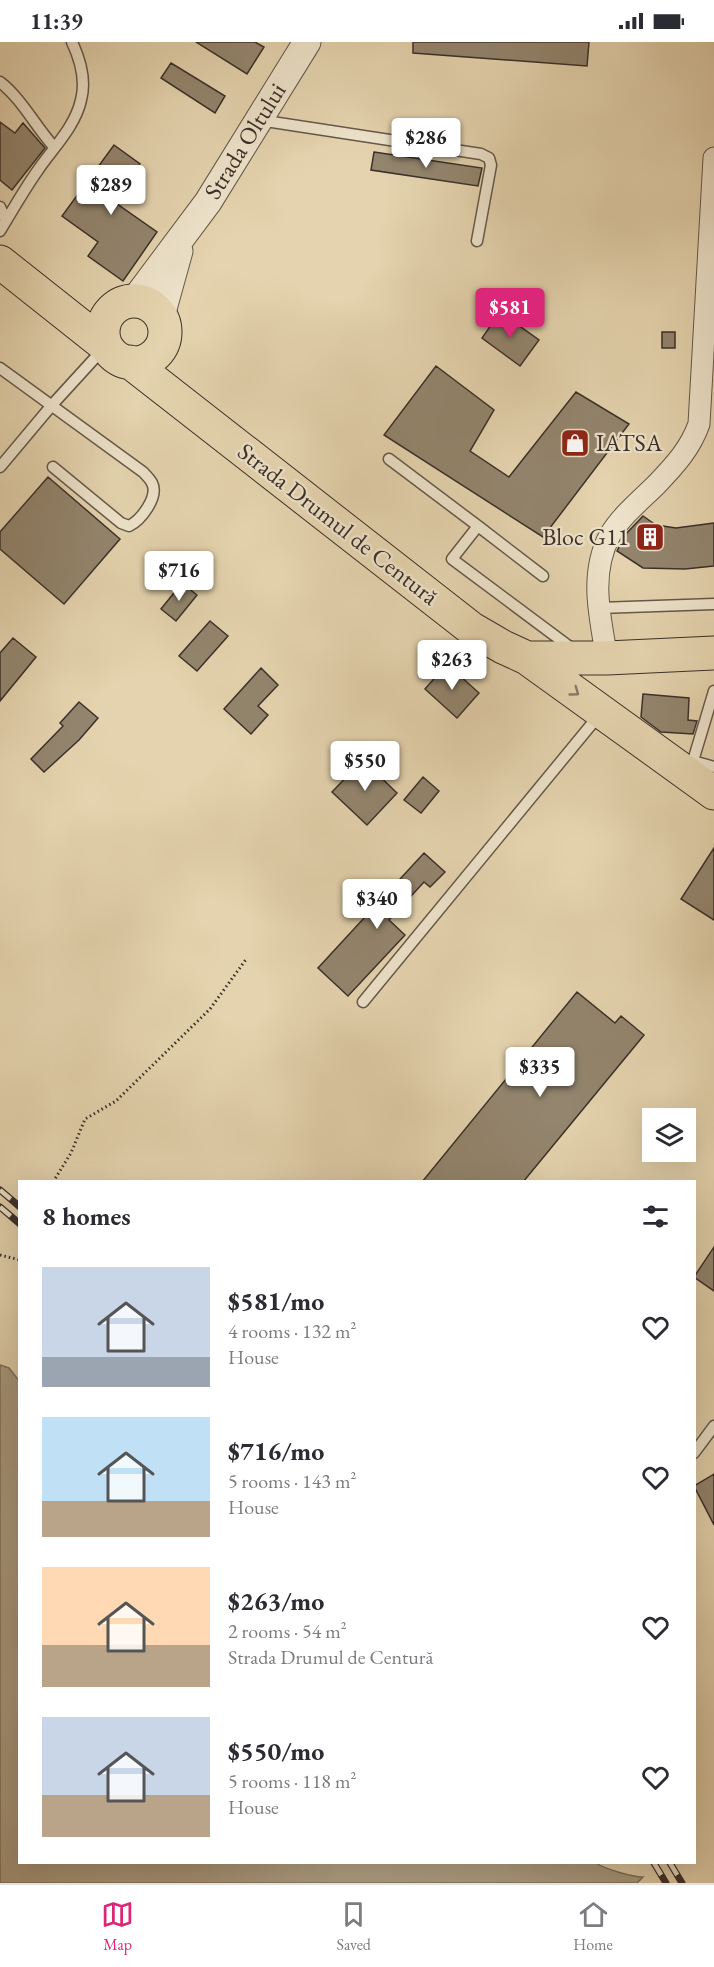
<!DOCTYPE html>
<meta charset="utf-8">
<style>
body{margin:0;font-family:"EB Garamond",serif;background:#f2f2f3;color:#2b2b33;height:100vh;display:flex;flex-direction:column;font-size:22px;white-space:nowrap}
*{box-sizing:border-box;margin:0}
p{font-size:20px;color:#7c7c81}
.icon{flex:none;width:33px;height:33px;fill:none;stroke:currentColor;stroke-width:2;stroke-linecap:round;stroke-linejoin:round}
.map{position:relative;flex:1;overflow:hidden}
.drawer{position:absolute;left:18px;top:1138px;width:678px;height:684px;display:flex;flex-direction:column;background:#fff;border-radius:0px;box-shadow:0 6px 24px #0002}
.drawer>*{flex:none}
.fabs{position:absolute;left:642px;top:1066px;display:grid;gap:12px}
.fabs a{display:grid;place-items:center;width:54px;height:54px;border-radius:0px;background:#fff;box-shadow:0 6px 24px #0002;font-size:30px}
.price{position:absolute;translate:-50% -51px;padding:0 14px;border-radius:6px;background:#fff;color:#222;font-size:20px;line-height:39px;filter:drop-shadow(0 2px 3px #0008)}
.price::after{content:'';position:absolute;left:50%;top:36px;width:18px;height:14px;margin-left:-9px;background:inherit;clip-path:polygon(0 0,100% 0,50% 100%)}
.price.selected{background:#db2777;color:#fff}
ul{padding:0;list-style:none}
li{display:flex;align-items:center;gap:18px;height:150px;padding:0 24px}
li span{display:grid;place-items:center;flex:none;width:168px;height:120px;border-radius:0px;color:#555}
li>.icon{margin-inline-start:auto}
span .icon{width:72px;height:72px;fill:#fffc;stroke-width:1}
li b{font-size:26px}
h2{display:flex;justify-content:space-between;align-items:center;height:72px;padding:0 24px;font-size:26px}
.status{display:flex;justify-content:space-between;align-items:center;height:42px;padding:0 30px;background:#fff;direction:ltr}
.status svg{height:16px;fill:currentColor}
.menu{display:flex;justify-content:space-around;align-items:center;height:84px;border-top:2px solid #e1e1e2;background:#fff;font-size:16px;color:#7c7c81}
.menu a{display:grid;justify-items:center;gap:3px}
.menu .selected{color:#db2777}
.map>svg:first-child{display:block}
</style>
<div class="status"><b>11:39</b><svg viewBox="0 0 49 12"><path d="M0 12V9h3v3zM5 12V6h3v6zM10 12V3h3v9zM15 12V0h3v12zM26 1h20v11H26zM47 4h2v5h-2z"/></svg></div>
<div class="map">
<svg width="714" height="1841" viewBox="0 0 714 1841">
<rect width="100%" height="100%" fill="#e4d3ae"/>
<filter id="stains"><feTurbulence type="fractalNoise" baseFrequency=".00333" numOctaves="4"/><feColorMatrix values="0 0 0 0 .2 0 0 0 0 .09 0 0 0 0 .02 0 0 0 .5 -.17"/></filter>
<radialGradient id="worn" r=".72"><stop offset=".6" stop-color="#630" stop-opacity="0"/><stop offset="1" stop-color="#630" stop-opacity=".3"/></radialGradient>
<path fill="#ab9c81" stroke="#7e715e" stroke-width="1.5" d="M 0,1323 L 9,1326 L 20,1340 L 20,1821 L 596,1821 C 605,1827 632,1835 643,1835 L 637,1841 L 0,1841 Z"/>
<path fill="#93856e" stroke="#3b3029" stroke-width="1.5" d="M 196,0 L 255,0 L 264,5 L 247,32 Z
M 413,0 L 589,0 L 587,24 L 413,11 Z
M 171,21 L 225,54 L 215,71 L 161,36 Z
M 0,80 L 15,91 L 23,81 L 45,106 L 12,148 L 0,138 Z
M 114,103 L 140,122 L 113,159 L 157,190 L 123,239 L 88,214 L 98,200 L 62,174 Z
M 374,110 L 482,126 L 478,144 L 371,128 Z
M 500,270 L 539,298 L 520,324 L 482,296 Z
M 662,290 L 675,290 L 675,306 L 662,306 Z
M 436,324 L 494,368 L 470,409 L 509,435 L 576,350 L 629,382 L 543,495 L 384,393 Z
M 48,435 L 120,497 L 64,562 L 0,507 L 0,490 Z
M 643,474 L 656,483 L 676,486 L 714,481 L 714,524 L 685,527 L 643,526 L 617,509 L 625,493 Z
M 182,541 L 197,553 L 176,579 L 161,567 Z
M 210,579 L 228,594 L 197,629 L 179,614 Z
M 13,596 L 36,615 L 0,659 L 0,611 Z
M 447,622 L 479,651 L 457,676 L 425,647 Z
M 261,626 L 278,643 L 258,664 L 268,673 L 251,692 L 224,667 Z
M 643,652 L 689,656 L 688,678 L 697,679 L 693,692 L 661,690 L 641,675 Z
M 79,660 L 98,676 L 79,698 L 44,730 L 31,717 L 63,684 L 60,681 Z
M 363,718 L 397,751 L 367,783 L 332,750 Z
M 423,735 L 439,749 L 421,771 L 404,758 Z
M 714,806 L 714,878 L 681,857 Z
M 424,811 L 445,830 L 430,845 L 424,840 L 389,878 L 405,893 L 348,954 L 318,926 Z
M 577,950 L 615,981 L 621,974 L 644,993 L 523,1140 L 422,1140 Z
M 714,1205 L 714,1249 L 694,1235 Z
M 714,1432 L 714,1483 L 694,1444 Z"/>
<g fill="none" stroke-linecap="round" stroke-linejoin="round">
<g stroke="#65594a" stroke-width="13">
<path id="service" d="M 0,40 C 21,56 36,85 54,105
M 259,78 L 481,112 L 489,116 L 491,123 L 477,199
M 0,165 L 6,179 L 0,189
M 6,179 C 16,162 26,145 38,128 C 53,106 75,85 81,58 C 86,39 80,17 72,0
M 0,326 L 143,430 C 146,433 150,437 152,441 C 159,455 141,478 129,484 L 121,481 L 53,425
M 389,417 L 478,484
M 0,425 L 52,363 L 104,306
M 543,534 L 478,484 L 452,517 L 574,608
M 599,566 L 714,562
M 714,649 L 693,719 L 714,725
M 363,960 L 600,672
M 694,1411 L 714,1384"/>
</g>
<g stroke="#65594a" stroke-width="23">
<path id="minor" d="M 607,616 C 600,575 589,532 610,493 C 621,474 641,458 657,442 C 675,423 690,407 699,382 L 714,116"/>
</g>
<g stroke="#65594a" stroke-width="29">
<path id="tertiary" d="M 134,259 L 208,160 L 307,0
M 161,274 L 179,209"/>
</g>
<g stroke="#3b3029" stroke-width="35">
<path id="trunk" d="M 0,220 L 106,304
M103 290a31 31 0 1 1 62 0a31 31 0 1 1-62 0Z
M 130,320 L 472,587 L 503,605 L 527,616 L 607,616 L 714,611
M 527,616 L 714,751"/>
</g>
<path stroke="#3b3029" stroke-width="3" stroke-dasharray="1.5 3" stroke-linecap="butt" d="M 53,1140 L 71,1111 L 85,1077 L 116,1059 L 210,967 L 247,916
M 0,1213 L 20,1218"/>
<use href="#service" stroke="#ede2ca" stroke-width="10"/>
<use href="#minor" stroke="#ede2ca" stroke-width="21"/>
<use href="#tertiary" stroke="#ede2ca" stroke-width="27"/>
<use href="#trunk" stroke="#e4d3ae" stroke-width="33"/>
<g stroke="#3b3029" stroke-width="7">
<path id="rail" d="M 0,1148 L 20,1165
M 0,1165 L 20,1182
M 654,1821 L 666,1841
M 670,1821 L 682,1841"/>
</g>
<use href="#rail" stroke="#ede2ca" stroke-width="4.5" stroke-dasharray="14" stroke-linecap="butt"/>
</g>
<defs><path id="oneway-chevron" d="M-2-3.5L2.5 0L-2 3.5" fill="none" stroke-width="1.6" stroke-linecap="round" stroke-linejoin="round" transform="scale(1.5)"/></defs>
<use stroke="#877965" href="#oneway-chevron" transform="translate(575 650) rotate(36)"/>
<defs>
<g id="shop-square" transform="scale(1.5)"><rect x="-9" y="-9" width="18" height="18" rx="4" fill="#8f2418" stroke="#ede2ca"/><path d="M-5-2.5h2.3a2.7 3.5 0 0 1 5.4 0H5L5.5 6h-11ZM-1.5-2.5h3a1.5 2.3 0 0 0-3 0Z" fill="#fff"/></g>
<g id="building-square" transform="scale(1.5)"><rect x="-9" y="-9" width="18" height="18" rx="4" fill="#8f2418" stroke="#ede2ca"/><path d="M-4-6H4V6H1V3H-1V6H-4ZM-2.5-4.3h1.7v1.8h-1.7ZM.8-4.3h1.7v1.8H.8ZM-2.5-1h1.7V.8h-1.7ZM.8-1h1.7V.8H.8Z" fill="#fff"/></g>
</defs>
<g fill-rule="evenodd">
<use href="#shop-square" x="575" y="401"/>
<use href="#building-square" x="650" y="495"/>
</g>
<g text-anchor="middle" stroke-width="4.5" stroke-linejoin="round" paint-order="stroke">
<g font-size="24" fill="#3b3029" stroke="#ede2ca">
<text transform="translate(245 99) rotate(-58)" y="8">Strada Oltului</text>
<text transform="translate(338 482) rotate(38)" y="8">Strada Drumul de Centură</text>
</g>
<g font-size="24" fill="#3b3029" stroke="#ede2ca" text-anchor="start">
<text x="596" y="409">IATSA</text>
<text x="629" y="503" text-anchor="end">Bloc G11</text>
</g>
</g>
<rect width="100%" height="100%" filter="url(#stains)"/>
<rect width="100%" height="100%" fill="url(#worn)"/>
</svg>
<div class="fabs">
<a><svg class="icon" aria-label="layers" viewBox="0 0 24 24"><path d="M12 4l9 5-9 5-9-5zM3 14l9 5 9-5"/></svg></a>
</div>
<b class="price" style="left:426px;top:127px">$286</b>
<b class="price" style="left:111px;top:174px">$289</b>
<b class="price selected" style="left:510px;top:297px">$581</b>
<b class="price" style="left:179px;top:560px">$716</b>
<b class="price" style="left:452px;top:649px">$263</b>
<b class="price" style="left:365px;top:750px">$550</b>
<b class="price" style="left:377px;top:888px">$340</b>
<b class="price" style="left:540px;top:1056px">$335</b>
<section class="drawer">
<h2>8 homes<svg class="icon" aria-label="filters" viewBox="0 0 24 24"><path d="M4 7h16M4 17h16"/><circle cx="9" cy="7" r="2"/><circle cx="15" cy="17" r="2"/></svg></h2>
<ul>
<li><span style="background:linear-gradient(#c9d6e8 75%,#9aa5b1 0)"><svg class="icon" aria-label="home" viewBox="0 0 24 24"><path d="M3 11l9-7 9 7M6 9v11h12V9"/></svg></span><div><b>$581/mo</b><p>4 rooms · 132 m²</p><p>House</p></div><svg class="icon" aria-label="heart" viewBox="0 0 24 24"><path d="M12 20l-8-8c-3-5 5-10 8-4 3-6 11-1 8 4z"/></svg></li>
<li><span style="background:linear-gradient(#bfe0f5 70%,#b9a48a 0)"><svg class="icon" aria-label="home" viewBox="0 0 24 24"><path d="M3 11l9-7 9 7M6 9v11h12V9"/></svg></span><div><b>$716/mo</b><p>5 rooms · 143 m²</p><p>House</p></div><svg class="icon" aria-label="heart" viewBox="0 0 24 24"><path d="M12 20l-8-8c-3-5 5-10 8-4 3-6 11-1 8 4z"/></svg></li>
<li><span style="background:linear-gradient(#ffd9b3 65%,#b9a48a 0)"><svg class="icon" aria-label="home" viewBox="0 0 24 24"><path d="M3 11l9-7 9 7M6 9v11h12V9"/></svg></span><div><b>$263/mo</b><p>2 rooms · 54 m²</p><p>Strada Drumul de Centură</p></div><svg class="icon" aria-label="heart" viewBox="0 0 24 24"><path d="M12 20l-8-8c-3-5 5-10 8-4 3-6 11-1 8 4z"/></svg></li>
<li><span style="background:linear-gradient(#c9d6e8 65%,#b9a48a 0)"><svg class="icon" aria-label="home" viewBox="0 0 24 24"><path d="M3 11l9-7 9 7M6 9v11h12V9"/></svg></span><div><b>$550/mo</b><p>5 rooms · 118 m²</p><p>House</p></div><svg class="icon" aria-label="heart" viewBox="0 0 24 24"><path d="M12 20l-8-8c-3-5 5-10 8-4 3-6 11-1 8 4z"/></svg></li>
</ul>
</section>
</div>
<nav class="menu">
<a class="selected"><svg class="icon" aria-label="map" viewBox="0 0 24 24"><path d="M3 6l6-2 6 2 6-2v14l-6 2-6-2-6 2zM9 4v14M15 6v14"/></svg>Map</a>
<a><svg class="icon" aria-label="saved" viewBox="0 0 24 24"><path d="M7 4h10v16l-5-4-5 4z"/></svg>Saved</a>
<a><svg class="icon" aria-label="home" viewBox="0 0 24 24"><path d="M3 11l9-7 9 7M6 9v11h12V9"/></svg>Home</a>
</nav>
